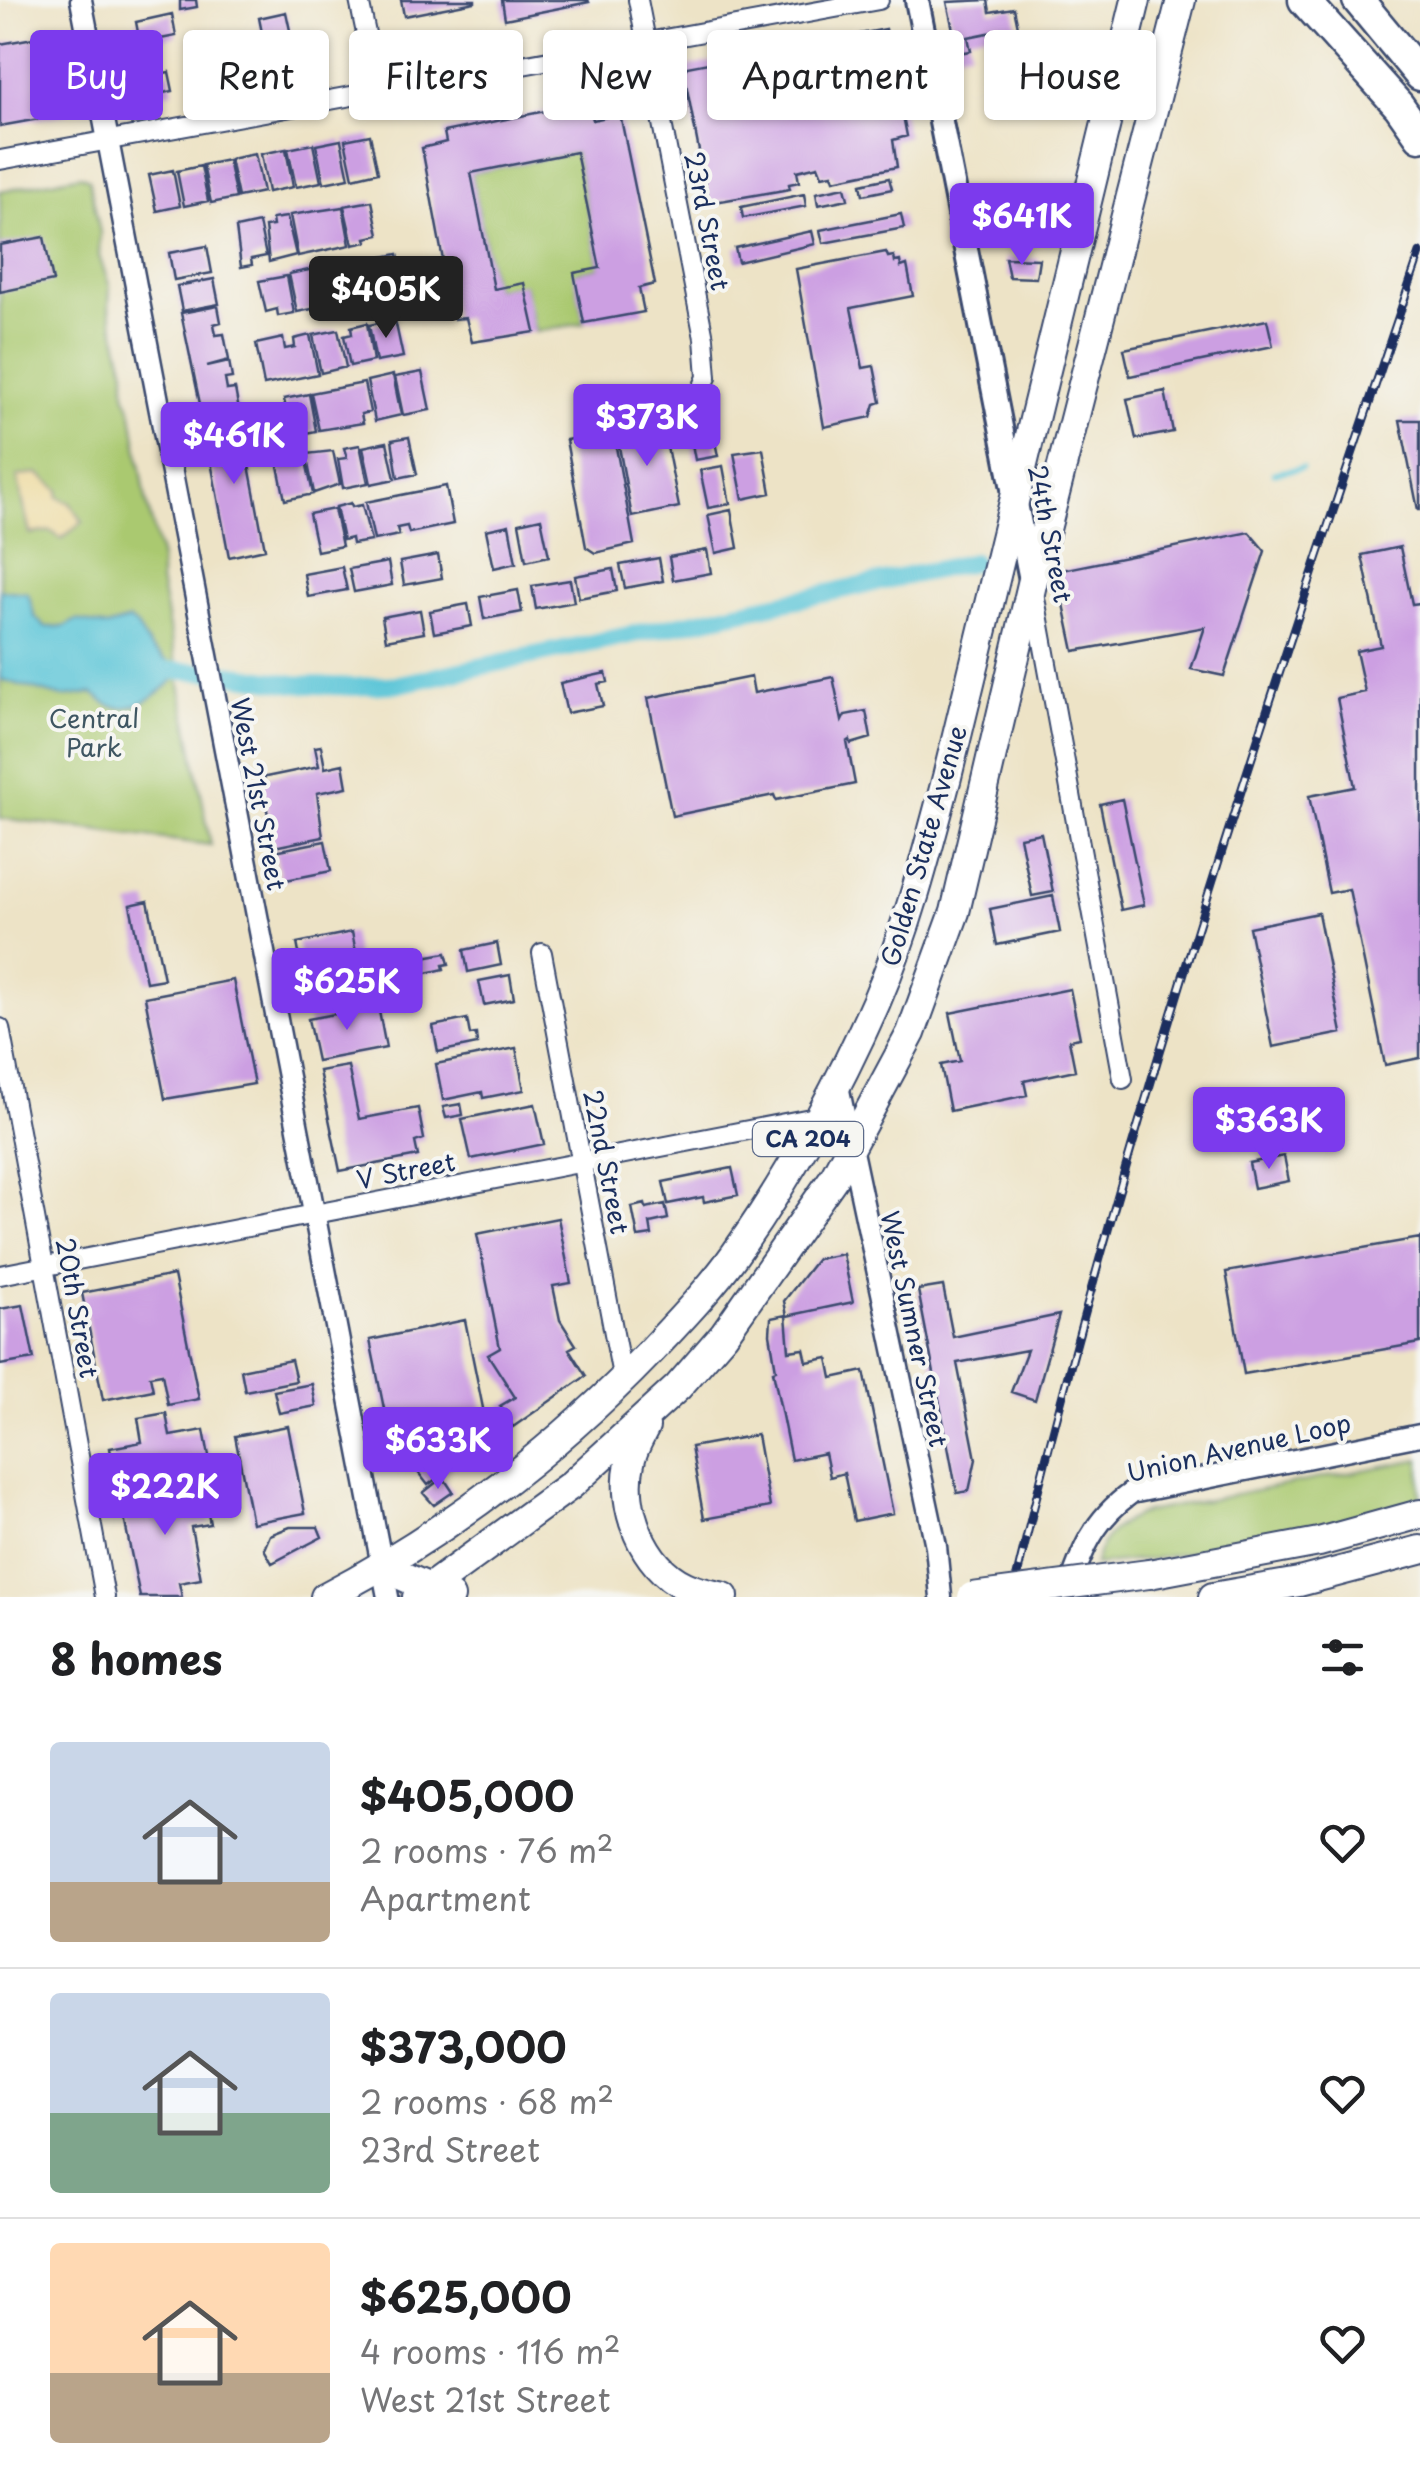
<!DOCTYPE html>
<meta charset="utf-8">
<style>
body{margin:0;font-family:"Playpen Sans",sans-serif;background:#f6f6f6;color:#202124;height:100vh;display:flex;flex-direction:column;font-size:38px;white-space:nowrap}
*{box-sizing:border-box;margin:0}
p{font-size:32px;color:#757577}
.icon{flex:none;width:55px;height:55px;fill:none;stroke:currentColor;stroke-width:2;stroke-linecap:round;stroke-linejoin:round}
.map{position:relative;height:1597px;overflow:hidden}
.side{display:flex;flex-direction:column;background:#fff;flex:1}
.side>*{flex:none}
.guide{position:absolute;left:30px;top:30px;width:1360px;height:90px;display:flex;gap:20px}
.price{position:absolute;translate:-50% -85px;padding:0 22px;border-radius:10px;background:#7c3aed;color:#fff;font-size:32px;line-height:65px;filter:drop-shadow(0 2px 5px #0008)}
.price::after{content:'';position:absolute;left:50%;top:60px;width:30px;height:22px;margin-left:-15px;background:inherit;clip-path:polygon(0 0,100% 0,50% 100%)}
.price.current{background:#222;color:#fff}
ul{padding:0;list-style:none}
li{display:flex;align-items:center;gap:30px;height:250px;padding:0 50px}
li+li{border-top:2px solid #e0e0e0}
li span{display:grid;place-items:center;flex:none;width:280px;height:200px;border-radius:10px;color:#555}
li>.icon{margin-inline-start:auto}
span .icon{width:120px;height:120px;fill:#fffc;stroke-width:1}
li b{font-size:42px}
h2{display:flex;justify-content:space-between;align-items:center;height:120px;padding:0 50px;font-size:42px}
.chip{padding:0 35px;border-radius:10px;background:#fff;box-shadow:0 2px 8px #0004;font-size:35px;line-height:90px}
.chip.current{background:#7c3aed;color:#fff}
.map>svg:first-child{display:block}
</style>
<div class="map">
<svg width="1420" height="1597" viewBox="0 0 1420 1597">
<rect width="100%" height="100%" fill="#f6f6f2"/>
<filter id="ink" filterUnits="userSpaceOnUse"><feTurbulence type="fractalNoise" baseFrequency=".01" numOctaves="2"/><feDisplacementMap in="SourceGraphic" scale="20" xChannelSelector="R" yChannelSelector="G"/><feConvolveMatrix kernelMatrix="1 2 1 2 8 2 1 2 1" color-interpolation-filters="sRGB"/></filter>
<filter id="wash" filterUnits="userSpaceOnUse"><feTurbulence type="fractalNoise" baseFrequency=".0048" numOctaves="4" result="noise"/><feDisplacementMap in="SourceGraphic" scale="40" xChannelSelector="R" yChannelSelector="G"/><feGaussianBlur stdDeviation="2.25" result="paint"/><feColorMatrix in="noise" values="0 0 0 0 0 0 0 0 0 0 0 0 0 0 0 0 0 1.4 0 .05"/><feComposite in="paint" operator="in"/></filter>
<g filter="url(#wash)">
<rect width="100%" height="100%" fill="#ede3c6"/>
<path fill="#aac970" stroke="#627c67" stroke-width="2.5" d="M 576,152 L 600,268 L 575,273 L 584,323 L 535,332 L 524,284 L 494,289 L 471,173 Z
M 81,175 L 89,179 L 100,232 L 99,256 L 110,287 L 109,307 L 125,371 L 125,393 L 132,413 L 146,500 L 160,555 L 160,581 L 211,845 L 0,818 L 0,191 Z
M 1420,1459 L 1420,1500 L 1284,1537 L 1151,1559 L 1094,1565 C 1102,1535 1117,1523 1146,1512 Z"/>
<path fill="#eeda9e" stroke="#84847e" stroke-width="2.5" d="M 39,474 L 59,490 L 58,497 L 70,503 L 83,522 L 61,539 L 51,531 L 30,534 L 17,476 Z"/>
<path fill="#5dc6d8" stroke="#3c7a9b" stroke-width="2.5" d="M 0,590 L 28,593 L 35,617 L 45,627 L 63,627 L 77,620 L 107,627 L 129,620 L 136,625 L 151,649 L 176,668 L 177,677 C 161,692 136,713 112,706 C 105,704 99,697 92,693 L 62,697 L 0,679 Z"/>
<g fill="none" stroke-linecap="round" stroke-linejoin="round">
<path stroke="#5dc6d8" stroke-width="5" d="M 1274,473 L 1302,468"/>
<path stroke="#5dc6d8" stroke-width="18" d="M 152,670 L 214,672 L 295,684 L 353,687 L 399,684 L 973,562"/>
</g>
<g id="blocks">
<path fill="#cc9fe2" d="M 180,0 L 196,0 L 197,7 L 180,10 Z
M 401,0 L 475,0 L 475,2 L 404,16 Z
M 502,0 L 588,0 L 589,2 L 505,19 Z
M 988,0 L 990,12 L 1014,8 L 1018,27 L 968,37 L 971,51 L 958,53 L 947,2 Z
M 286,12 L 298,67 L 270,72 L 259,18 Z
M 172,14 L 176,36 L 140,43 L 136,22 Z
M 886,29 L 907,136 L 893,140 L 897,167 L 834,180 L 832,174 L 822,176 L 818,166 L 797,171 L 799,182 L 789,184 L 790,189 L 709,203 L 684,73 L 687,67 Z
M 1046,34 L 1052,64 L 1015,71 L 1009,42 Z
M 50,35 L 67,114 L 0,126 L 0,44 Z
M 169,72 L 173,91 L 138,98 L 134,79 Z
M 589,102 L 593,120 L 620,114 L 655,284 L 639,288 L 644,312 L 584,323 L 574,273 L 600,268 L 576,152 L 471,173 L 494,289 L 524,283 L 535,332 L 472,342 L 466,318 L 454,319 L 422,148 L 446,142 L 444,132 Z
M 370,135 L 378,172 L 353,178 L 345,140 Z
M 341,140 L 349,178 L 324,183 L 316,145 Z
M 313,144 L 321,182 L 296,187 L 288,149 Z
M 286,149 L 293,187 L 268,192 L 261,154 Z
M 255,154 L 263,192 L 238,197 L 230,159 Z
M 228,160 L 236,198 L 211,203 L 203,165 Z
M 201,166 L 208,201 L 184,206 L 177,171 Z
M 173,170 L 180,206 L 157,211 L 149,175 Z
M 889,178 L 892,189 L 863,195 L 861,184 Z
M 845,187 L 848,199 L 818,205 L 816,193 Z
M 804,194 L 806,206 L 743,218 L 741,207 Z
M 372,201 L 379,235 L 366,238 L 367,242 L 353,245 L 344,206 Z
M 1038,205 L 1043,228 L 997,238 L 992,214 Z
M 343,207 L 350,245 L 298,256 L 290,215 Z
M 901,214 L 904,228 L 823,243 L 820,230 Z
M 287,217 L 296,255 L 269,262 L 265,227 L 273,226 L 272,219 Z
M 259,223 L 266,256 L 251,259 L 252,265 L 241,267 L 236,228 Z
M 812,231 L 815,244 L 738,262 L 735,248 Z
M 44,237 L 53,281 L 0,292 L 0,245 Z
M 207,246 L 212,273 L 174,280 L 169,253 Z
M 886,252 L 888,257 L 894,256 L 895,262 L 900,261 L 901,267 L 907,265 L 913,296 L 851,308 L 863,368 L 874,366 L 881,402 L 875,404 L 871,417 L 824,427 L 796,269 Z
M 398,254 L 406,293 L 381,298 L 373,259 Z
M 1005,258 L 1039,259 L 1036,278 L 1009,277 Z
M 370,259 L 377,291 L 368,292 L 369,299 L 354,302 L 346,264 Z
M 342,264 L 350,302 L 326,307 L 318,269 Z
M 314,269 L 322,307 L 297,312 L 289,274 Z
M 287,276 L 294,313 L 278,316 L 277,309 L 266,312 L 259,281 Z
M 214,279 L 219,304 L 182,311 L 177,286 Z
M 218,306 L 221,322 L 214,324 L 216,335 L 224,334 L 229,360 L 207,366 L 229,361 L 232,378 L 225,379 L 227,390 L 235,389 L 240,416 L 204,423 L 181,313 Z
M 395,320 L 403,357 L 376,362 L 369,325 Z
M 1267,320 L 1273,346 L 1130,376 L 1124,349 Z
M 367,323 L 373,361 L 350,366 L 344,336 L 352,334 L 351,327 Z
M 338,330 L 346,367 L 321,373 L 313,335 Z
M 310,335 L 318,374 L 264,385 L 256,344 L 283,338 L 285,349 L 295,347 L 294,339 Z
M 422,372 L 430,410 L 403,415 L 395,377 Z
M 393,375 L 401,415 L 375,421 L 367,381 Z
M 364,383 L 370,412 L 361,414 L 363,423 L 319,430 L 311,393 Z
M 1165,391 L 1173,432 L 1136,439 L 1127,399 Z
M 309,394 L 316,431 L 291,436 L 284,399 Z
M 240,418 L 265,549 L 229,557 L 204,425 Z
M 710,418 L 718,456 L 695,460 L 688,422 Z
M 1400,420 L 1420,420 L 1420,510 L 1418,510 Z
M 662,422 L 679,507 L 632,517 L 616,430 Z
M 613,431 L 634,544 L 595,553 L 586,547 L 566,440 Z
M 409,437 L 417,474 L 398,478 L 392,440 Z
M 387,442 L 395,479 L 371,484 L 363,447 Z
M 360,445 L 368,483 L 343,488 L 338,459 L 347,458 L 344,448 Z
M 763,449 L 771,493 L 743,499 L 734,453 Z
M 333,451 L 340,484 L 314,493 L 306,454 Z
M 305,456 L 313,494 L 285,500 L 277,461 Z
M 723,466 L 730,504 L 708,508 L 700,470 Z
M 446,486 L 453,524 L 409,533 L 407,526 L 397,528 L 399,535 L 374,540 L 366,502 Z
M 351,503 L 352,507 L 362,505 L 371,541 L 352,544 L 351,538 L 343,540 L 336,507 Z
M 334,509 L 342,546 L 317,551 L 309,514 Z
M 731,510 L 738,548 L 716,553 L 708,515 Z
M 541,518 L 549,556 L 526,561 L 519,523 Z
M 509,525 L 516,563 L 494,568 L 486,530 Z
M 1249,532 L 1265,551 L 1224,676 L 1191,669 L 1205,627 L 1074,651 L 1057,571 Z
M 1400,547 L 1412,604 L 1420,603 L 1420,1058 L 1385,1065 L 1349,889 L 1329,893 L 1309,796 L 1355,787 L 1337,698 L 1365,692 L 1356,651 L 1381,646 L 1362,555 Z
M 707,550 L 711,573 L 673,580 L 669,557 Z
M 438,555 L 442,578 L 404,585 L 400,562 Z
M 659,558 L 663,581 L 625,588 L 620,565 Z
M 388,562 L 392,585 L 354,592 L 349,569 Z
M 342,567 L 347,590 L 308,597 L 304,574 Z
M 613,569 L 617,591 L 579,598 L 575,576 Z
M 570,580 L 574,602 L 536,609 L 532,586 Z
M 518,590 L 522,612 L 484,619 L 480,597 Z
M 468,604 L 472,626 L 434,633 L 430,611 Z
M 420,610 L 424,633 L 386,640 L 382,617 Z
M 606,673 L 608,682 L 598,684 L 603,706 L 567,713 L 560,683 Z
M 751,677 L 754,693 L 833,677 L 842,721 L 845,715 L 866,711 L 871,738 L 851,744 L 850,740 L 847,742 L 855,784 L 776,800 L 774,795 L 672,816 L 648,698 Z
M 321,746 L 325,768 L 343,764 L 347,787 L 317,793 L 323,837 L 274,847 L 261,778 L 319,766 L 315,747 Z
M 1122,799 L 1144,905 L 1121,910 L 1100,804 Z
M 1041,833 L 1053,892 L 1032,896 L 1020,837 Z
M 325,841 L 331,871 L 281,881 L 275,851 Z
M 1053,896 L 1060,932 L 997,945 L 990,909 Z
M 148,901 L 164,979 L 146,982 L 130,905 Z
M 1318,913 L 1342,1033 L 1273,1047 L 1249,927 Z
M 352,932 L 359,968 L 304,979 L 297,943 Z
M 497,943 L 501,965 L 468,972 L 464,950 Z
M 446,953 L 449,964 L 443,965 L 444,969 L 422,974 L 418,958 Z
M 510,975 L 514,999 L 484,1005 L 479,981 Z
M 233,980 L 254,1084 L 165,1099 L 145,997 Z
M 1070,989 L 1080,1038 L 1069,1040 L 1075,1070 L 1024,1081 L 1027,1095 L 950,1111 L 941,1065 L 960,1061 L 950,1013 Z
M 378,1006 L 386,1048 L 317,1061 L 308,1019 Z
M 467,1019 L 470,1035 L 476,1034 L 477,1044 L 438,1052 L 433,1026 Z
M 516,1048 L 524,1090 L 483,1098 L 482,1092 L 443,1100 L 436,1064 Z
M 348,1066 L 359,1119 L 418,1108 L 424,1139 L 415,1142 L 418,1156 L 340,1171 L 319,1071 Z
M 461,1104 L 463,1115 L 446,1118 L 443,1107 Z
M 535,1104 L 544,1144 L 471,1159 L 462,1119 Z
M 1284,1156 L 1289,1181 L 1254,1188 L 1249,1163 Z
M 732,1168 L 738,1195 L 704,1202 L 703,1197 L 668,1204 L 663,1182 Z
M 645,1204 L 646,1208 L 665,1204 L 668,1219 L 650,1223 L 652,1235 L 638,1237 L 632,1207 Z
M 558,1218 L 571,1283 L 553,1286 L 560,1320 L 576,1345 L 569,1349 L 586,1376 L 513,1427 L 500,1406 L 515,1397 L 488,1355 L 500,1348 L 477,1234 Z
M 1420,1238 L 1420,1343 L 1244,1374 L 1226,1272 Z
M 843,1254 L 853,1302 L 787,1316 L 784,1301 L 817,1259 Z
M 174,1275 L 199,1399 L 168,1405 L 162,1374 L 150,1376 L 153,1390 L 103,1400 L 82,1293 Z
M 943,1286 L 953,1337 L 1059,1315 L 1035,1400 L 1011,1392 L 1027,1350 L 957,1363 L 976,1459 L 969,1491 L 957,1493 L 918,1290 Z
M 23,1305 L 34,1359 L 0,1365 L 0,1309 Z
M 786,1315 L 789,1351 L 804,1349 L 807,1362 L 828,1358 L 832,1378 L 864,1371 L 893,1513 L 854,1521 L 844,1473 L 830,1477 L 825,1453 L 791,1460 L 773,1371 L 776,1370 L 770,1334 L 771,1318 Z
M 465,1320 L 486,1423 L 391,1443 L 370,1340 Z
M 291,1360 L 296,1381 L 245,1391 L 241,1370 Z
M 312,1384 L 316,1406 L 279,1413 L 274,1391 Z
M 166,1413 L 170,1436 L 204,1430 L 213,1477 L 118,1494 L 110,1448 L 142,1442 L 138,1418 Z
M 288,1426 L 305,1513 L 252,1523 L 235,1436 Z
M 757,1435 L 770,1507 L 704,1519 L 691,1447 Z
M 449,1446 L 462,1459 L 428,1485 L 417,1471 Z
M 443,1477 L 453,1492 L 434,1505 L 423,1493 Z
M 202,1482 L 210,1524 L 191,1527 L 201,1579 L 179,1583 L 182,1597 L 140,1597 L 120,1498 Z
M 290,1527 L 318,1527 L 322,1537 L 272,1563 L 264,1549 L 270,1535 Z"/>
</g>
</g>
<g filter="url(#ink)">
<use href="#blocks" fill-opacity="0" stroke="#3a4a6e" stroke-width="2.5"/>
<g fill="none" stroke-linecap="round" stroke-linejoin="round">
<g stroke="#3a4a6e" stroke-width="22">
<path id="minor" d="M 359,0 L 378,91
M 638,0 L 704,338 L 707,377 L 700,393
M 0,160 L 879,0
M 1035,598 L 1123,1079
M 542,953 L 623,1381
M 0,1028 L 105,1597
M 0,1275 L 821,1116"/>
</g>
<g stroke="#3a4a6e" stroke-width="25">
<path id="tertiary" d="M 81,0 L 388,1597
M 837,1081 L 936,1546 L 941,1597
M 1067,1595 C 1081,1552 1093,1520 1131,1493 L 1420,1435"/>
</g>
<g stroke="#3a4a6e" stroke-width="28">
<path id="secondary" d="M 917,0 L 1031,580"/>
</g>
<g stroke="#3a4a6e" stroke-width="32">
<path id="primary" d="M 382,1567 L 450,1597
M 1149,1574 L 1319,1542 L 1420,1514
M 1213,1597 L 1299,1582 L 1420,1550"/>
</g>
<g stroke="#3a4a6e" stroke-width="32">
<path id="trunk" d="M 645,1427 C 639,1439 632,1450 630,1463 C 620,1507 643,1566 685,1586 C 697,1592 711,1594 724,1597
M 325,1597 C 447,1533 555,1451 651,1351 C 680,1320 711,1288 735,1254 C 791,1175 837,1090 876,1002 C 907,930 927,853 947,777 L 1136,0
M 417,1597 L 571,1485 L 678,1387 L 724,1334 L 833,1179 L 911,1033 L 955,912 L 1032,584 L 1181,0"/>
</g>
<g stroke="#3a4a6e" stroke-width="35">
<path id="motorway" d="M 1304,0 L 1399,106 L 1420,136
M 1358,0 L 1420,75"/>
</g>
<use href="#minor" stroke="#fff" stroke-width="18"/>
<use href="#tertiary" stroke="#fff" stroke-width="20"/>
<use href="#secondary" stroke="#fff" stroke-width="22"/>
<use href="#primary" stroke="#fff" stroke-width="28"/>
<use href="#trunk" stroke="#fff" stroke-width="28"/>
<use href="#motorway" stroke="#fff" stroke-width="30"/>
<g stroke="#1b2f5e" stroke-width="9">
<path id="rail" d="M 1012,1597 C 1120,1141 1270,696 1420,253"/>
</g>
<use href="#rail" stroke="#f6f6f2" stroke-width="5" stroke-dasharray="15" stroke-linecap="butt"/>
<g stroke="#3a4a6e" stroke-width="32" stroke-linecap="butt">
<path id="primary-bridge" d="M 972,1597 L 1149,1574"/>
</g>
<use href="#primary-bridge" stroke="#fff" stroke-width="28"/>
</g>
</g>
<g text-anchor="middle" stroke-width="8" stroke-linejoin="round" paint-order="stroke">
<rect fill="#f6f6f2" stroke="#5d6b8a" stroke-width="2.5" x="753" y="1122" width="110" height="34" rx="8"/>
<g font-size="22" font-weight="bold" fill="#1b2f5e">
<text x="808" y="1147">CA 204</text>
</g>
<g font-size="25" fill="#1b2f5e" stroke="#f6f6f2">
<text transform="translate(707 221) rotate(79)" y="9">23rd Street</text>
<text transform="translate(1050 534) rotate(79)" y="9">24th Street</text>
<text transform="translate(258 794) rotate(79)" y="9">West 21st Street</text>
<text transform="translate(924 846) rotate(-74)" y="9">Golden State Avenue</text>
<text transform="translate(606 1162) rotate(79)" y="9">22nd Street</text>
<text transform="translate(406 1171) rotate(-11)" y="9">V Street</text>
<text transform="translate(77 1308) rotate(80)" y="9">20th Street</text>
<text transform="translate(914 1329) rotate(78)" y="9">West Sumner Street</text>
<text transform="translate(1239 1448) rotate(-13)" y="9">Union Avenue Loop</text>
</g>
<g font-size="25" fill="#3f5662" stroke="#f6f6f2">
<text x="94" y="728">Central<tspan x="94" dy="29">Park</tspan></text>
</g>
</g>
</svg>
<b class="price" style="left:1022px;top:268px">$641K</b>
<b class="price current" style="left:386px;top:341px">$405K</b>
<b class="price" style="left:647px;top:469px">$373K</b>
<b class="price" style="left:234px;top:487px">$461K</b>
<b class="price" style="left:347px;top:1033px">$625K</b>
<b class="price" style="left:1269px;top:1172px">$363K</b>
<b class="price" style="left:438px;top:1492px">$633K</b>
<b class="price" style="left:165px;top:1538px">$222K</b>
<div class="guide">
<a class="chip current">Buy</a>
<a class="chip">Rent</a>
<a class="chip">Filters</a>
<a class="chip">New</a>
<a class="chip">Apartment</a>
<a class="chip">House</a>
</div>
</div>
<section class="side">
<h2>8 homes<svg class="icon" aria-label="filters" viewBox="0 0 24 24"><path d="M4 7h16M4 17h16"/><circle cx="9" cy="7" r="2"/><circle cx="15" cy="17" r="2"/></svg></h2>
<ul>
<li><span style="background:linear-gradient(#c9d6e8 70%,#b9a48a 0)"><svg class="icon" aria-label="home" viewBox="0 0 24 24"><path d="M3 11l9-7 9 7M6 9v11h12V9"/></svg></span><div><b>$405,000</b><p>2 rooms · 76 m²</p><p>Apartment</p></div><svg class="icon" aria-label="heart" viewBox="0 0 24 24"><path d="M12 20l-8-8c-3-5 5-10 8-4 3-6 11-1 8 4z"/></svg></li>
<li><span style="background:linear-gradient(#c9d6e8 60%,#7fa58c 0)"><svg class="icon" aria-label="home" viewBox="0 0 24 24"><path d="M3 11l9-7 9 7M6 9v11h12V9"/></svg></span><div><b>$373,000</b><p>2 rooms · 68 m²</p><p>23rd Street</p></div><svg class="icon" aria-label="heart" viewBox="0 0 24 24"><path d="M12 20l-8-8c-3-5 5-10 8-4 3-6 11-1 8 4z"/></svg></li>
<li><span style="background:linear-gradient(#ffd9b3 65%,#b9a48a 0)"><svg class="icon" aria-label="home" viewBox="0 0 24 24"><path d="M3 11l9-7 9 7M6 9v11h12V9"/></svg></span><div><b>$625,000</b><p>4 rooms · 116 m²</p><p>West 21st Street</p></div><svg class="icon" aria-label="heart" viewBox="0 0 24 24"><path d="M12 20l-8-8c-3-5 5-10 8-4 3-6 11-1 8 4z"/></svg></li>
</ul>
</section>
